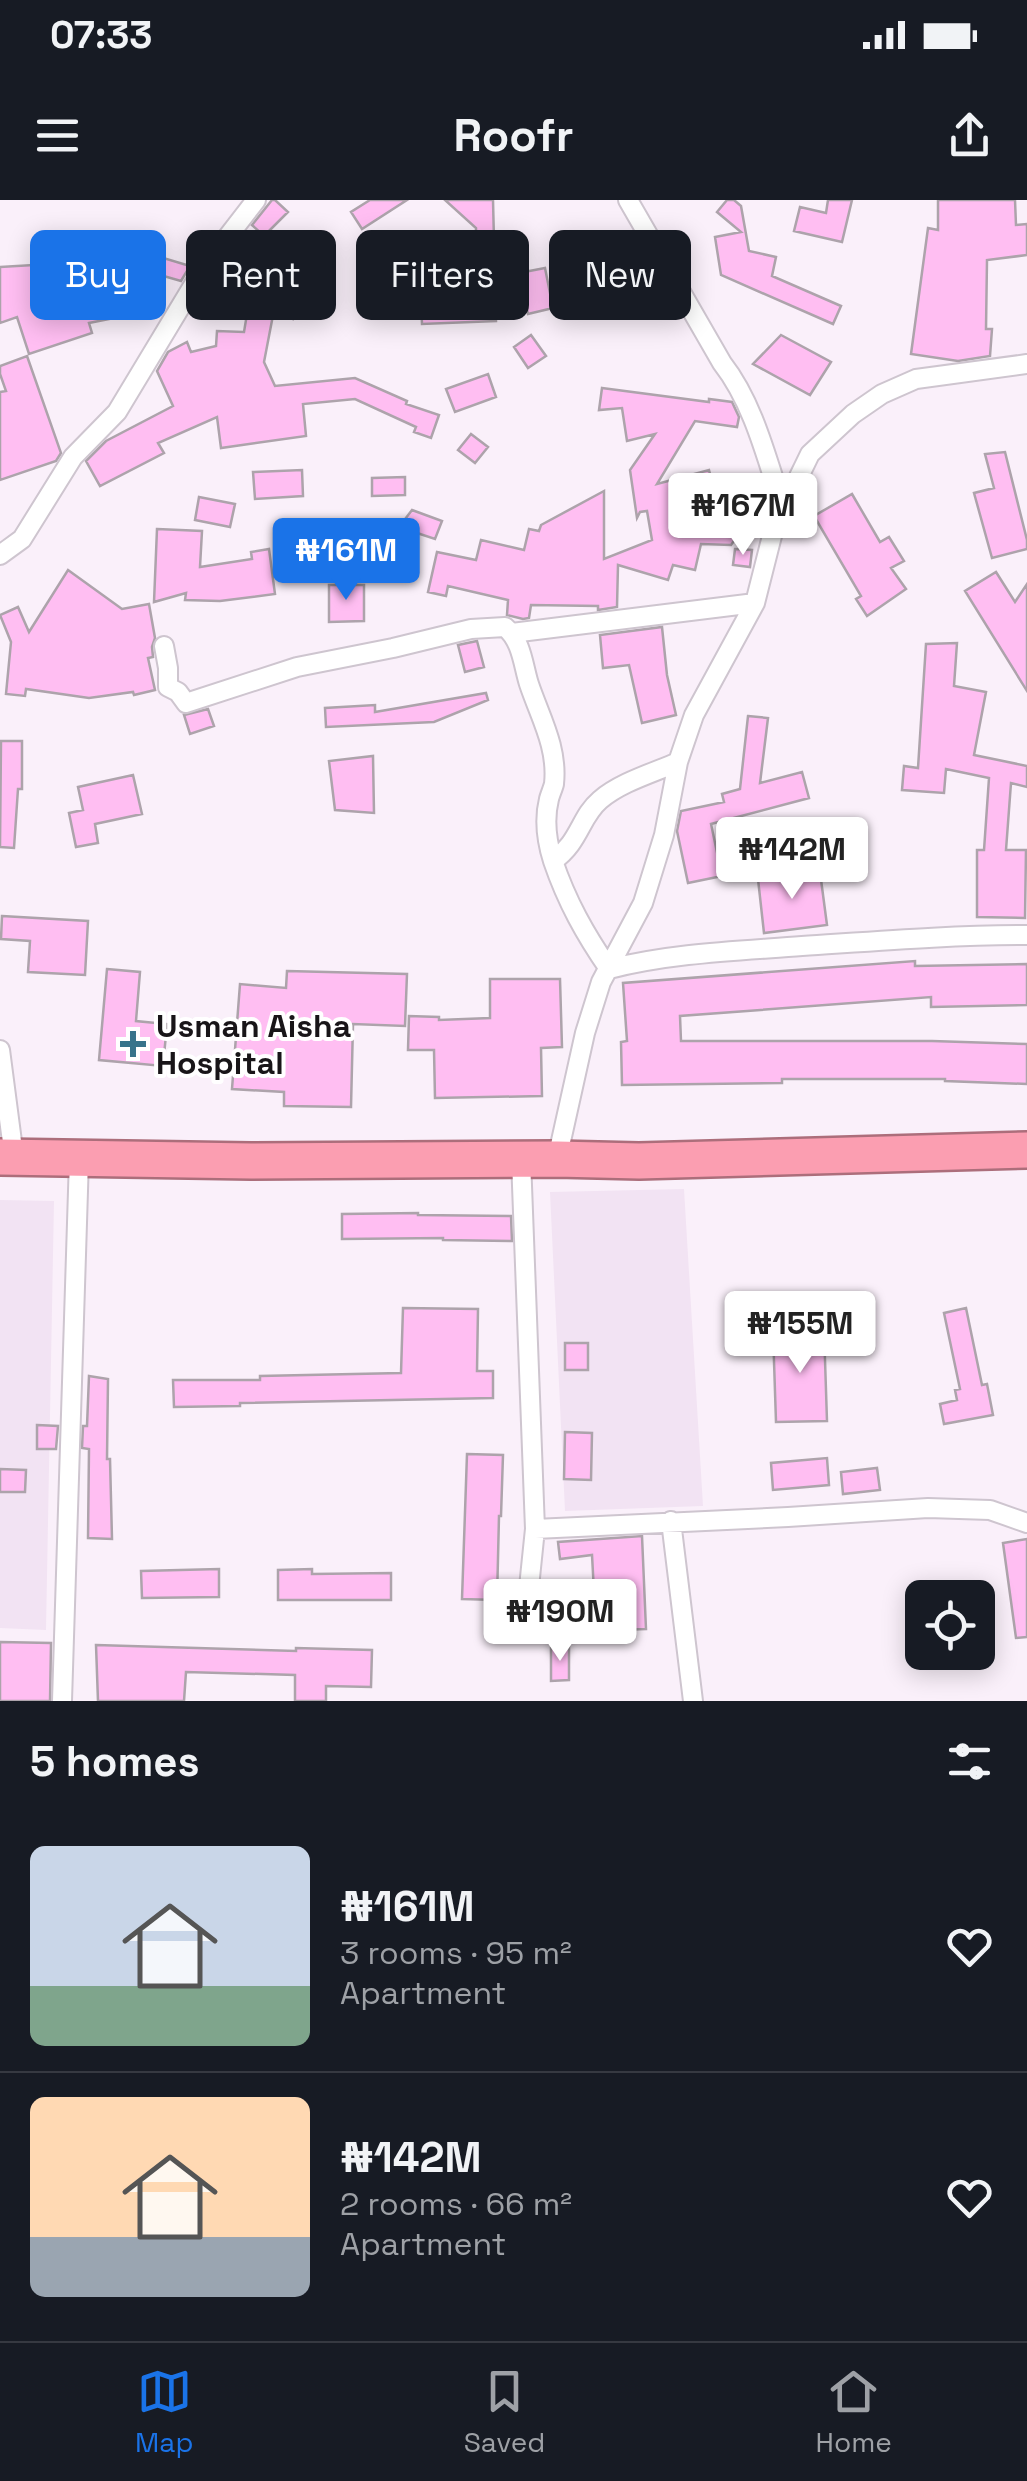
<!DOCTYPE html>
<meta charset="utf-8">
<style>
body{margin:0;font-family:"Space Grotesk",sans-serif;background:#242831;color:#f1f3f6;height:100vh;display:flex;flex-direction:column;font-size:38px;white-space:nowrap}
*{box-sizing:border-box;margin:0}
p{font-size:32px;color:#9ea1a6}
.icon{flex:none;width:55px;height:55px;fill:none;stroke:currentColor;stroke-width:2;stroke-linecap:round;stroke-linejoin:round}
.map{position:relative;height:1501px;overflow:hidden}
.drawer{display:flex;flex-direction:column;background:#171b24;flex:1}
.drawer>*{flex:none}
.guide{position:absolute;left:30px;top:30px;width:968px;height:90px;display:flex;gap:20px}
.tools{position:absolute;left:905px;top:1380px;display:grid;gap:20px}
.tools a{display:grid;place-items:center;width:90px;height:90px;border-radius:15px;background:#171b24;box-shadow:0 5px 25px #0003;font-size:50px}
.price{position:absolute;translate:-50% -85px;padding:0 22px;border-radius:10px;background:#fff;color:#222;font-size:32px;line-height:65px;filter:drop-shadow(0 2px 5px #0008)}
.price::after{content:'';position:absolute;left:50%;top:60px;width:30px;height:22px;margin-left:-15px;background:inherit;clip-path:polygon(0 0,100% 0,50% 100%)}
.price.active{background:#1a73e8;color:#fff}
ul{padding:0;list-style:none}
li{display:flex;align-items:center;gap:30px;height:250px;padding:0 30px}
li+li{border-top:2px solid #363941}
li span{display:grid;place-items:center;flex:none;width:280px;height:200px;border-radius:15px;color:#555}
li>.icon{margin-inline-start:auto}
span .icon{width:120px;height:120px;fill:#fffc;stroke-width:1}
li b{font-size:42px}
h2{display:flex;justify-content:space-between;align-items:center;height:120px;padding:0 30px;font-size:42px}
.tag{padding:0 35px;border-radius:15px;background:#171b24;box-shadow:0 5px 25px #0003;font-size:35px;line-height:90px}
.tag.active{background:#1a73e8;color:#fff}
.status{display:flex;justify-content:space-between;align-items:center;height:70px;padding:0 50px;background:#171b24;direction:ltr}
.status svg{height:28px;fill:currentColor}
header{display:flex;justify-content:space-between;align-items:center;height:130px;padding:0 30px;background:#171b24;font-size:45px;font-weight:800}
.tabs{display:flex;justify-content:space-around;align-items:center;height:140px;border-top:2px solid #363941;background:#171b24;font-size:28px;color:#9ea1a6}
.tabs a{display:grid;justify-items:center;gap:5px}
.tabs .active{color:#1a73e8}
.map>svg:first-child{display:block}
</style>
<div class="status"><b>07:33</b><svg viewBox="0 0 49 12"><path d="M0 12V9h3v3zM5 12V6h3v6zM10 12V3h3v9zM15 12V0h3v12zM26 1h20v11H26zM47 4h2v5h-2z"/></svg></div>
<header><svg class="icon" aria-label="menu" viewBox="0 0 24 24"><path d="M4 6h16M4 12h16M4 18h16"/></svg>Roofr<svg class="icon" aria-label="share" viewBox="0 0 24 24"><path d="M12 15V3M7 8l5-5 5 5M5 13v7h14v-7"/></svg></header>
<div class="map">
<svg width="1027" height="1501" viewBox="0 0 1027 1501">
<rect width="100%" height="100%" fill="#faf0fa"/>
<path fill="#f2e3f3" d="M 684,989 L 703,1306 L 565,1311 L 550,992 Z
M 0,1000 L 54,1001 L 46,1430 L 0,1428 Z"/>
<path fill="#ffbef2" stroke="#ada3ab" stroke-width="2.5" d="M 272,0 L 275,0 L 288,12 L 264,36 L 252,25 Z
M 370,0 L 407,0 L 362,29 L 351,12 Z
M 445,0 L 493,0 L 496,121 L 422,124 L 420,79 L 444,78 L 443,70 L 476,69 L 476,28 Z
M 727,0 L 734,0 L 741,6 L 749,51 L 776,57 L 772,76 L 841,106 L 833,124 L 721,75 L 715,37 L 741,32 L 717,12 Z
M 828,0 L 852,0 L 842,42 L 794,31 L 800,7 L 826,13 Z
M 938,0 L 1015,0 L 1016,25 L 1027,24 L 1027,55 L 987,60 L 986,129 L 992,129 L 990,156 L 958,161 L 911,154 L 928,28 L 938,30 Z
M 279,36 L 300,43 L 290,59 L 272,52 Z
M 633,41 L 660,86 L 630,101 L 623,116 L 605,108 L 611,92 L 597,57 Z
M 130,48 L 190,66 L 181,81 L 125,65 Z
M 294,52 L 319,64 L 293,119 L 274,110 L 264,162 L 275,186 L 355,178 L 407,201 L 406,204 L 439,215 L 431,238 L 414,232 L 416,227 L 355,199 L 303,204 L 306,236 L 221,248 L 217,217 L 158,243 L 164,253 L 100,286 L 86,261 L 106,241 L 173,206 L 157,171 L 168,152 L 187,142 L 191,152 L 216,146 L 217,131 L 244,132 L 249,102 L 205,91 L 214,75 L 275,93 Z
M 67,63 L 74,98 L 153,83 L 159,109 L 89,123 L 92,133 L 29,154 L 17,117 L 0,123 L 0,67 Z
M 545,68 L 553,108 L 528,114 L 519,73 Z
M 531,135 L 546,156 L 528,168 L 514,147 Z
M 781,135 L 831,162 L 810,195 L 753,164 Z
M 27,156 L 61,253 L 56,261 L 0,280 L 0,192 L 6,191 L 0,174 L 0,166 Z
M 488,174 L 496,197 L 455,212 L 446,189 Z
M 602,188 L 709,202 L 709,199 L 732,202 L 739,217 L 737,227 L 695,221 L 657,284 L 709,270 L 719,309 L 741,290 L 752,290 L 754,299 L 747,311 L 747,323 L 731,345 L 701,344 L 695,370 L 673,365 L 668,380 L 618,365 L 617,407 L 598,410 L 598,406 L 531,405 L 529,418 L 523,419 L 507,415 L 508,400 L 448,386 L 446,396 L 428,392 L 437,352 L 476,360 L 481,340 L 524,350 L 529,329 L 539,331 L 541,325 L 604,291 L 604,359 L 652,340 L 647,311 L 640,312 L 637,318 L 630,270 L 655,234 L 627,241 L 622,208 L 599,210 Z
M 471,234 L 488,247 L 475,263 L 458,250 Z
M 1005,252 L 1027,340 L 1027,349 L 992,358 L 974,293 L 994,288 L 985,254 Z
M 302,270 L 303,296 L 255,299 L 253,272 Z
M 405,277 L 405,295 L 372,296 L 372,278 Z
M 852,294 L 880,342 L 889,337 L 904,361 L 891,368 L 906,389 L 867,416 L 856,399 L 861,396 L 814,316 Z
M 199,297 L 235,304 L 230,327 L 195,320 Z
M 412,310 L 442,321 L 435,339 L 399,327 Z
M 157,329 L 202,331 L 200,367 L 252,359 L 251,352 L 269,349 L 275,394 L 220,401 L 185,400 L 186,393 L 154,402 Z
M 735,349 L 752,350 L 750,367 L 733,365 Z
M 68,370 L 122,409 L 149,404 L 155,438 L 152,447 L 153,457 L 148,458 L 155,490 L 134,495 L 133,492 L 89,498 L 26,489 L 25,496 L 6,494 L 11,442 L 0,415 L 18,407 L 29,432 Z
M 996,372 L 1015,402 L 1027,384 L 1027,491 L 965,391 Z
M 329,385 L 364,385 L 364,421 L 329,422 Z
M 662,427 L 667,475 L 676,515 L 642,523 L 629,465 L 603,468 L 600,435 Z
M 477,441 L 484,467 L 465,472 L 458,445 Z
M 957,443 L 954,486 L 986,492 L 974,555 L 1027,566 L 1027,587 L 1011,583 L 1006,650 L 1026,650 L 1025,718 L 977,717 L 977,650 L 984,650 L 989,578 L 946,569 L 944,593 L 902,590 L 904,566 L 918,568 L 926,444 Z
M 486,493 L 488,500 L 434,522 L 326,527 L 325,508 L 375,505 L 375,512 Z
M 208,509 L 214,526 L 190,534 L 184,515 Z
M 748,516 L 768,518 L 760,583 L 802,572 L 809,598 L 711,624 L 722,676 L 688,683 L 677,631 L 681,611 L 724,602 L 722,594 L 740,589 Z
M 1,541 L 22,541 L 22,589 L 18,589 L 14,648 L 0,647 Z
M 373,556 L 374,613 L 335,610 L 329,561 Z
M 133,575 L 142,614 L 95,624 L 98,643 L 76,647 L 69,613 L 83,610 L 78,587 Z
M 820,672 L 827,725 L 764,733 L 758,679 Z
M 2,716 L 88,721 L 85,775 L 28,772 L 30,741 L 1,739 Z
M 915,761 L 915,766 L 1027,764 L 1027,805 L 931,807 L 931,797 L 680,816 L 681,841 L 932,841 L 1027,844 L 1027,884 L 945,881 L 945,879 L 782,879 L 782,883 L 622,885 L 621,842 L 627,841 L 623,783 Z
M 107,769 L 140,772 L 136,821 L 167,824 L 163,866 L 99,860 Z
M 287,771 L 407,774 L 405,826 L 353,824 L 351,907 L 284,906 L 284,892 L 232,889 L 240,784 L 286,788 Z
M 490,779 L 560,779 L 562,847 L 541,848 L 542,896 L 435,898 L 434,850 L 408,850 L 409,816 L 439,817 L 439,820 L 490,818 Z
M 418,1013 L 418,1015 L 511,1016 L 512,1041 L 443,1040 L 443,1038 L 342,1039 L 342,1014 Z
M 403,1108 L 478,1109 L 477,1171 L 493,1171 L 493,1198 L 240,1203 L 240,1206 L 174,1207 L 173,1180 L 260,1180 L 260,1176 L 401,1173 Z
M 966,1108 L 982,1185 L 987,1184 L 993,1215 L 944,1224 L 940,1204 L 957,1200 L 955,1190 L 960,1189 L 944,1113 Z
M 824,1129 L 827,1221 L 776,1222 L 773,1131 Z
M 565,1143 L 588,1143 L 588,1170 L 565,1170 Z
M 89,1176 L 108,1179 L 107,1259 L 110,1259 L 112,1339 L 88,1338 L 89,1249 L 82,1248 L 83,1226 L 87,1226 Z
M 37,1225 L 58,1226 L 56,1249 L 37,1249 Z
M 565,1232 L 592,1233 L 591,1280 L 564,1279 Z
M 467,1254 L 503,1255 L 501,1316 L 499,1316 L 497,1400 L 462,1399 Z
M 827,1258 L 829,1285 L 773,1290 L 771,1263 Z
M 877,1268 L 880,1290 L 843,1294 L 841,1272 Z
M 0,1269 L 26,1270 L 25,1292 L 0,1292 Z
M 642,1336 L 646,1429 L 589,1431 L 588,1392 L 594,1392 L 592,1355 L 560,1359 L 558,1342 Z
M 1027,1339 L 1027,1437 L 1016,1438 L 1003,1343 Z
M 219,1369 L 219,1397 L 142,1398 L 141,1371 Z
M 312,1369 L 312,1374 L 391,1373 L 391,1400 L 278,1400 L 278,1370 Z
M 0,1442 L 51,1443 L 50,1501 L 0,1501 Z
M 96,1445 L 296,1451 L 296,1448 L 372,1450 L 371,1487 L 326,1486 L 326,1501 L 295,1501 L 295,1475 L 186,1472 L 184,1501 L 98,1501 Z
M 569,1447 L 569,1480 L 551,1481 L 551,1448 Z"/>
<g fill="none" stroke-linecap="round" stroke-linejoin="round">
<g stroke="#cec5cf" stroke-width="22">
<path id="street" d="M 628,0 L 722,163 C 754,204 767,260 783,308
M 0,355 L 22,339 L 73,257 L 117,212 L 205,66 L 256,0
M 512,433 L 755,403
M 164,446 L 168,468 L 168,487 L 178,492 L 186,503 L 297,467 L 393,448 L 471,429 L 505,427 C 522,441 523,465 529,484 C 540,517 558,547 554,584 C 553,588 550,595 549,599 C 544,619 547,642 553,661
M 678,562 C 653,573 621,582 600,600 C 580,617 580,642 553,661 C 567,702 585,734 609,769 C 672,753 737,751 802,746 C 878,741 951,735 1027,735
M 0,850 L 14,957
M 521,959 L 535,1329 L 526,1416
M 557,959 L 585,833 L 601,782 L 643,703 L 664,635 L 678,562 L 694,515 L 755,403 L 774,328 L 810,254 L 853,214 L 882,194 L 916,179 L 1027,164
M 671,1321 L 693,1501
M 535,1329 L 788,1317 L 928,1308 L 990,1310 L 1027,1323
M 62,1501 L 79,959"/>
</g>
<g stroke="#ac6e7b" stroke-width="40">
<path id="highway" d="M 0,957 L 251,961 L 557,959 L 639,961 L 1027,950"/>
</g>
<use href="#street" stroke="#fff" stroke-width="18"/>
<use href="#highway" stroke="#fb9eb1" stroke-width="35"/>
</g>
<path fill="#37738b" stroke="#fff" stroke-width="4" d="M128 829h10v10h10v10h-10v10h-10v-10h-10v-10h10z"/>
<g text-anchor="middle" stroke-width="8" stroke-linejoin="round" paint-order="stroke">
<g font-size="32" font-weight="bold" fill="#181518" stroke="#fff" text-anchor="start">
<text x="156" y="837">Usman Aisha<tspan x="156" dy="37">Hospital</tspan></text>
</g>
</g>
</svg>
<div class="tools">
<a><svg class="icon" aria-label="locate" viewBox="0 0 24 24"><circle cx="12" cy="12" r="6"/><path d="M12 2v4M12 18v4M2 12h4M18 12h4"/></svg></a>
</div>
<b class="price" style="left:743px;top:358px">₦167M</b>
<b class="price active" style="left:346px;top:403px">₦161M</b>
<b class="price" style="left:792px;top:702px">₦142M</b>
<b class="price" style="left:800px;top:1176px">₦155M</b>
<b class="price" style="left:560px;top:1464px">₦190M</b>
<div class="guide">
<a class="tag active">Buy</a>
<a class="tag">Rent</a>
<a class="tag">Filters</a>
<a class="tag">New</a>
</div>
</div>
<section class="drawer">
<h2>5 homes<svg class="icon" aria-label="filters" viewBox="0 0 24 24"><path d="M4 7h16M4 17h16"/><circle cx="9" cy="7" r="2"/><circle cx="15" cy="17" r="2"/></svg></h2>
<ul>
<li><span style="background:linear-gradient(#c9d6e8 70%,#7fa58c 0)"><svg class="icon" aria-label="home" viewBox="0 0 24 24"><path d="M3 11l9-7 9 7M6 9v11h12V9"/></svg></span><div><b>₦161M</b><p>3 rooms · 95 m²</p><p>Apartment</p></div><svg class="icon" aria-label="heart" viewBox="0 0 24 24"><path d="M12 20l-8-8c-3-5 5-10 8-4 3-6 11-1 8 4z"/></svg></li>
<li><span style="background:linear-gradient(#ffd9b3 70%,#9aa5b1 0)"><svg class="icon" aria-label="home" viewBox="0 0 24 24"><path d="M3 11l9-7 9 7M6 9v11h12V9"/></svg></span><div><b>₦142M</b><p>2 rooms · 66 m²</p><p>Apartment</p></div><svg class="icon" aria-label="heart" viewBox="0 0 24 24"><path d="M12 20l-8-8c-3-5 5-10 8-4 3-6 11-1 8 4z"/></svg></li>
</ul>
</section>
<nav class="tabs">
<a class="active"><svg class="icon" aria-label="map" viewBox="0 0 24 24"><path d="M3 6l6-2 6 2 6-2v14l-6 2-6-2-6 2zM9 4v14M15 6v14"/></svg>Map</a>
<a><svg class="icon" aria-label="saved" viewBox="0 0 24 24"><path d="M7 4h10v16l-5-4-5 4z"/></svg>Saved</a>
<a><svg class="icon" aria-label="home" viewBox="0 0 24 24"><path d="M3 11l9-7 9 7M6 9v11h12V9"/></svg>Home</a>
</nav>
